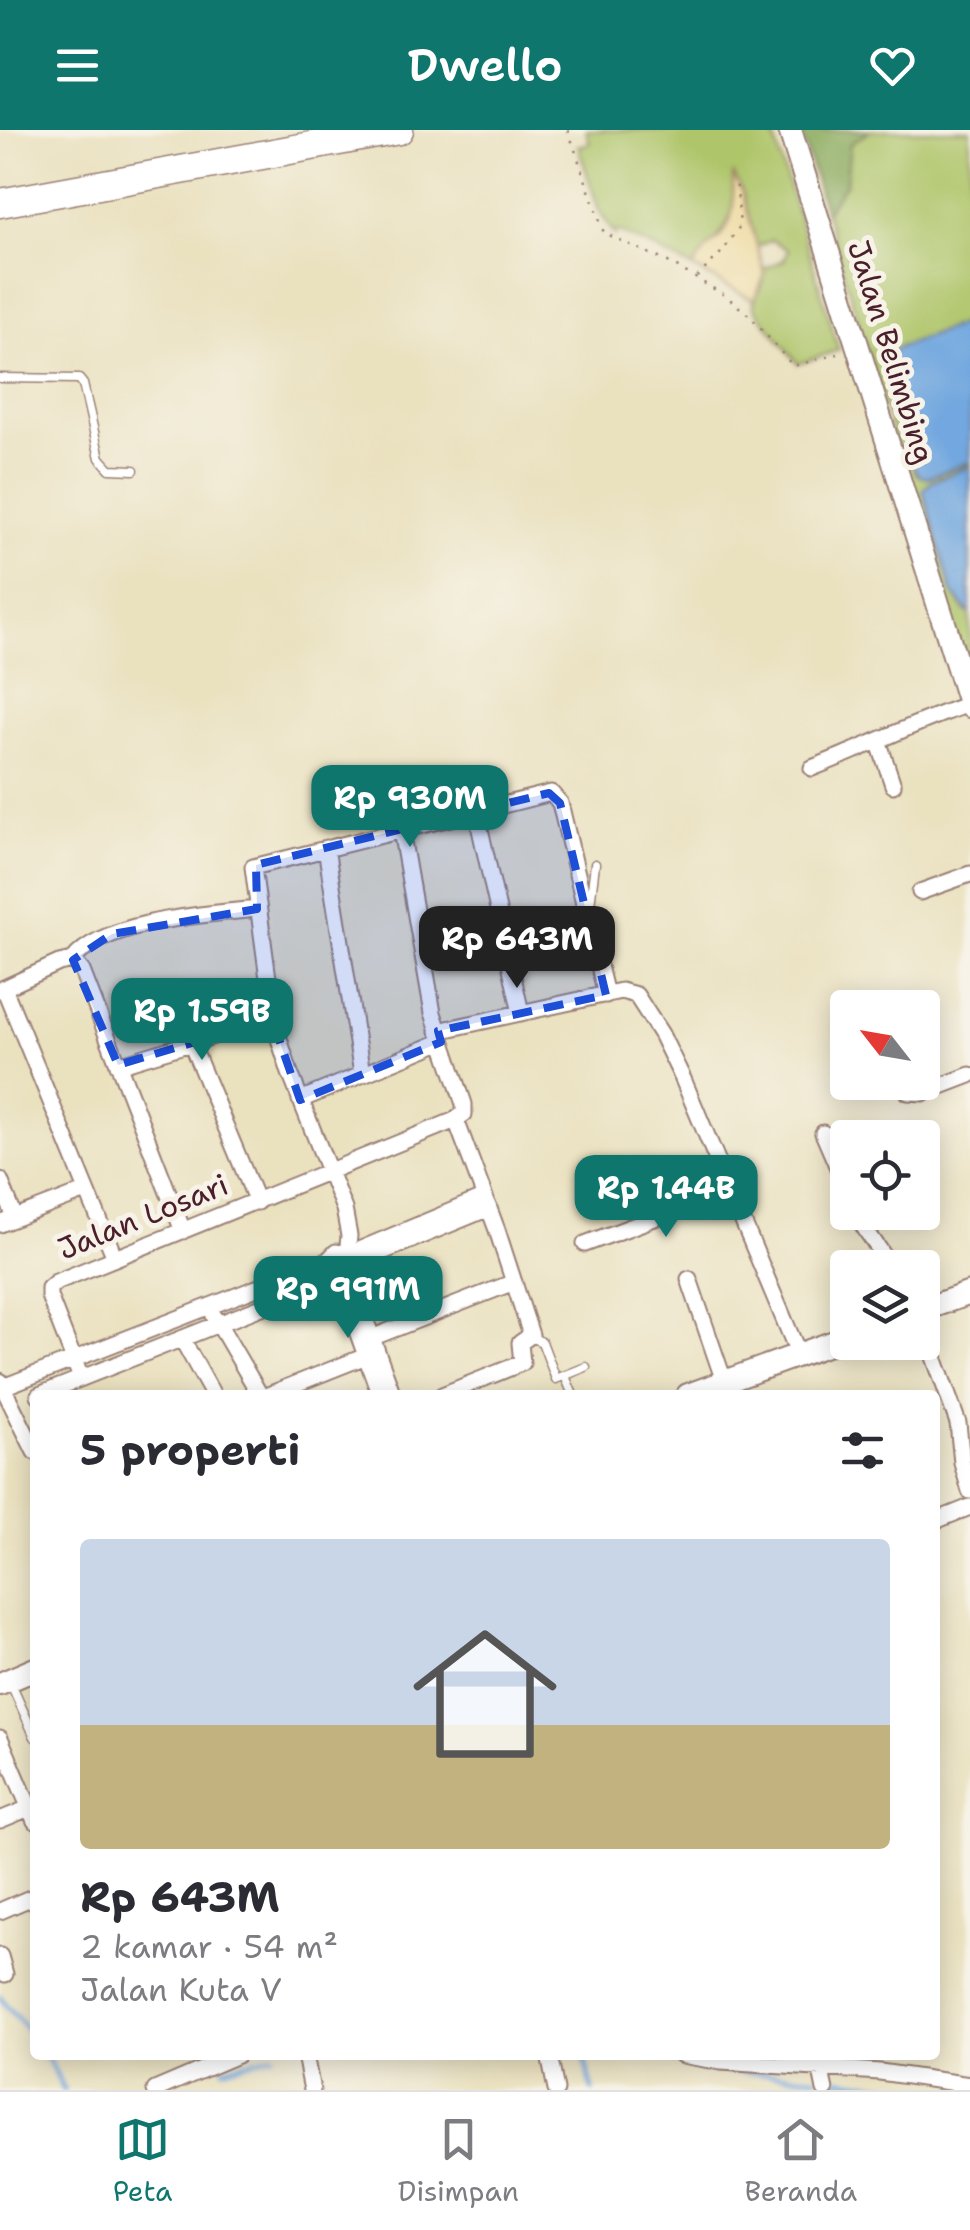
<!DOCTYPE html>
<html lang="id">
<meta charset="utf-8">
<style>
body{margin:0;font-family:"Shantell Sans",sans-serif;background:#f7f7f7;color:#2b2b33;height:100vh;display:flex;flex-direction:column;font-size:38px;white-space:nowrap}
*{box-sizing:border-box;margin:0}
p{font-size:32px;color:#7c7c81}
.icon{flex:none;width:55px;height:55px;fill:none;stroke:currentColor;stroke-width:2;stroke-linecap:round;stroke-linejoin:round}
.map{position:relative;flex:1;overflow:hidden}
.drawer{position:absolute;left:30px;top:1260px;width:910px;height:670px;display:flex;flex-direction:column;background:#fff;border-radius:10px;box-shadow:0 5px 25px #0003}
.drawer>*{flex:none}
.needle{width:65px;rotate:301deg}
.buttons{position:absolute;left:830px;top:860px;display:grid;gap:20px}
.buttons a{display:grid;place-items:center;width:110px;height:110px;border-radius:10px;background:#fff;box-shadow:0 5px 25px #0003;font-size:50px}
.price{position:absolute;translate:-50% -85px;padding:0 22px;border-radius:20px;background:#0f766e;color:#fff;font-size:32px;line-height:65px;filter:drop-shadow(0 2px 5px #0008)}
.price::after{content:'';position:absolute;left:50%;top:60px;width:30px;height:22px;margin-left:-15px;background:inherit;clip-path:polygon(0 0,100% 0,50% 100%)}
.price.on{background:#222;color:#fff}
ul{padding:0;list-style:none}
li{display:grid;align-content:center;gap:20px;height:530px;padding:0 50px}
li span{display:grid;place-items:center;height:310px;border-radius:10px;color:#555}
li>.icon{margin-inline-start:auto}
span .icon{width:180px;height:180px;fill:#fffc;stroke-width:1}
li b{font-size:42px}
h2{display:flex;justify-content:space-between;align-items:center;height:120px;padding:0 50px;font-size:42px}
header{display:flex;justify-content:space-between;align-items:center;height:130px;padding:0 50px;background:#0f766e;color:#fff;font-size:45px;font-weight:600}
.menu{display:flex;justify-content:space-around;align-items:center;height:140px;border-top:2px solid #e1e1e2;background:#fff;font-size:28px;color:#7c7c81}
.menu a{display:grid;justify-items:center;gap:5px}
.menu .on{color:#0f766e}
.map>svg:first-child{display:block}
</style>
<header><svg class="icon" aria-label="menu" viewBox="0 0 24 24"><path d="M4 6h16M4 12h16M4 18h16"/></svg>Dwello<svg class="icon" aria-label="heart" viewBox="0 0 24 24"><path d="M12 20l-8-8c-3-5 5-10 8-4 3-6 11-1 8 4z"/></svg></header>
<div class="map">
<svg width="970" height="1960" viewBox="0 0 970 1960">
<rect width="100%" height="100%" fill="#f7f3e8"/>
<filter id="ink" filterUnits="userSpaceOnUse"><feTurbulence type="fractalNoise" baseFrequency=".01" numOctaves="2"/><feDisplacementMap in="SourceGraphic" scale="20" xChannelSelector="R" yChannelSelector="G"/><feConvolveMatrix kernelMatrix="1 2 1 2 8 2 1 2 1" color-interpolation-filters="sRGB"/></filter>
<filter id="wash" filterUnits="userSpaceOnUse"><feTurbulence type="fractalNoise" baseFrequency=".0048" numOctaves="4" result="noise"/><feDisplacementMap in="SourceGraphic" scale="40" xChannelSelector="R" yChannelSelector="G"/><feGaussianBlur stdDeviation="2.25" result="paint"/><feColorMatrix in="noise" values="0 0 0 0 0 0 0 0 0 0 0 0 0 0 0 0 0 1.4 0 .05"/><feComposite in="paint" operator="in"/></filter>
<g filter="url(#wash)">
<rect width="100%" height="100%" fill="#eae1bf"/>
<path fill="#aec569" stroke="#7c724a" stroke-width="2.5" d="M 586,0 L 772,0 L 839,220 L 798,234 L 754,178 C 752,164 767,154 764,139 L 784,130 L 788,120 L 772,110 L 756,117 L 742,62 L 734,46 C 733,56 735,68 733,78 C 730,96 706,124 693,138 L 618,101 L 615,105 L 599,81 L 578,16 L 590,13 Z
M 871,0 L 970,0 L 970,191 L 897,218 L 882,230 L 910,332 L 917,345 L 929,347 L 970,332 L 970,336 L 932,351 L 923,361 L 952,462 L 966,482 L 970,483 L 970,559 L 825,82 L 850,14 Z"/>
<path fill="#8aaa5d" stroke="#6a6444" stroke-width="2.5" d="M 800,0 L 871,0 L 850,14 L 846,53 L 825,82 Z"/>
<path fill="#eeda9e" stroke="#9c7c64" stroke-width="2.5" d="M 733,44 L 742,62 L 765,144 L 754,170 L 693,138 L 707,118 L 723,104 L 730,90 L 733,77 Z"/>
<path fill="#72a7df" stroke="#5e6385" stroke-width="2.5" d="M 970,191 L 970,332 L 929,347 L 921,347 L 910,332 L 882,230 L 897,218 Z
M 970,336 L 970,483 L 969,483 L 952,462 L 923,361 L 932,351 Z"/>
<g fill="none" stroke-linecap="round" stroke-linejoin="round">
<path stroke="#72a7df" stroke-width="5" d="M 0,1868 L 35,1909
M 46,1925 L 64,1960
M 583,1925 L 593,1960
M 653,1925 L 705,1939 L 816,1947
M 224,1938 L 273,1925
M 827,1948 L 927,1960"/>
</g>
</g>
<g filter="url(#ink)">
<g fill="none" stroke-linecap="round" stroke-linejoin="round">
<g stroke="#9a8075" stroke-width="11">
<path id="lane" d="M 0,248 L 79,249 L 83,254 L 100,328 L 110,339 L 134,340
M 590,775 L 595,734
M 530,1207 L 542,1212 L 556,1249 L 586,1237
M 565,1246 L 573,1265
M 11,1554 L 35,1607"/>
</g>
<g stroke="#9a8075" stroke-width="19">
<path id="street" d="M 879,613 L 893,655
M 812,638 C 865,618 915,592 969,574
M 476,681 L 521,883
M 326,718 L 362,944
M 920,762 L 970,744
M 73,830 L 82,841 L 183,1101
M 73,830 C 104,790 208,784 257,779
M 4,858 L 115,1128
M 0,860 L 59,833 L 73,830
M 438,901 L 621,861 L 636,865 L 661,904 L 683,949 L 799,1225
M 191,913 L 257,1072
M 118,935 L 273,888
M 902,952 L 908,962 L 923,963 L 970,945
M 300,970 L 441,912
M 823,1003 L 848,1061
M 0,1050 L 15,1088
M 485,1067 L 347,1125 L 349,1106 L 344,1079 L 290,943 L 274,893 L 253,737 L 551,663 L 560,673 L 606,865
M 856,1082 C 865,1104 881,1117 890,1138
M 0,1094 L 86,1061
M 585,1114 L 729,1060
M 351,1135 L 489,1078
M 330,1141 L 337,1145 L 380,1265
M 348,1142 L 393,1265
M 689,1149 L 724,1251
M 214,1186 L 260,1265
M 922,1194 L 958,1293 L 962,1333 L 970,1361
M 182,1209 L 213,1265
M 361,1212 L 514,1152
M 81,1248 L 49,1166 L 49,1158 L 56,1152 L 453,991 L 464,984 L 464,974 L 433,883 L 401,700
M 0,1251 L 35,1322
M 3,1257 L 328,1130 L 336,1122 L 347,1125 L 351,1135
M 39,1265 L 345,1144 L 351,1135
M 268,1265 L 371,1224
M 442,1265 L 522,1233 L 520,1213 L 531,1205 L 497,1100 L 456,990
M 935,1391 L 970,1377
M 0,1608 L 35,1691
M 0,1690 L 29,1678
M 0,1781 L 35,1766
M 0,1826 L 5,1844
M 305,1925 L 312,1960
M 549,1925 L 556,1960
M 682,1925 L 721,1932 L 880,1942 L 970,1955
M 820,1936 L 825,1960
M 155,1960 L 237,1925"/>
</g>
<g stroke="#9a8075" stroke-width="26">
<path id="secondary" d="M 790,0 L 970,576
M 922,1180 L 970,1163
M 688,1265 L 848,1207
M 0,1554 L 35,1539"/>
</g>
<g stroke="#9a8075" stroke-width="31">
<path id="highway" d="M 0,73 L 399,0"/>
</g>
<path stroke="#9a8075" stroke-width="2.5" stroke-dasharray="2.5 8" stroke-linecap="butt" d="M 568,0 L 604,103 L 668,132 L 726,166 L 750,186 L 793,236 L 838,224
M 697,147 L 723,121 L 740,96 L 736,48"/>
<use href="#lane" stroke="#fff" stroke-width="8"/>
<use href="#street" stroke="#fff" stroke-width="15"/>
<use href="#secondary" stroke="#fff" stroke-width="22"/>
<use href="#highway" stroke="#fff" stroke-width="28"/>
</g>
</g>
<path fill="#1d4ed8" fill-opacity="0.2" stroke="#1d4ed8" stroke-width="8" stroke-dasharray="20 12" stroke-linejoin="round" d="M 549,663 L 560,673 L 606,865 L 438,901 L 441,912 L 300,970 L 272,889 L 118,935 L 73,830 L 112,804 L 257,779 L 256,735 Z"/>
<g text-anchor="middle" stroke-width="10" stroke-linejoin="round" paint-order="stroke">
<g font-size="30" fill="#4a1f2b" stroke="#f7f3e8">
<text transform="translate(891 222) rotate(73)" y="10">Jalan Belimbing</text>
<text transform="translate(143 1087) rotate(-22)" y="10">Jalan Losari</text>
</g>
</g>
</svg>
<div class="buttons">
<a><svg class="needle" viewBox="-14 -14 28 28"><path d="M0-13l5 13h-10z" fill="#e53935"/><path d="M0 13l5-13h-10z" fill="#7c7c81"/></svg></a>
<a><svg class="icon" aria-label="locate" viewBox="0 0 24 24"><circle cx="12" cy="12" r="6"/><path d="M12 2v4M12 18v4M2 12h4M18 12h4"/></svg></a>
<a><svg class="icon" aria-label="layers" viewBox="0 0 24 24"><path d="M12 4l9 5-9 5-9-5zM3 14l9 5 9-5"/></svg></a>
</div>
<b class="price" style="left:410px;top:720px">Rp 930M</b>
<b class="price on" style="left:517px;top:861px">Rp 643M</b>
<b class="price" style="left:202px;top:933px">Rp 1.59B</b>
<b class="price" style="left:666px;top:1110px">Rp 1.44B</b>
<b class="price" style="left:348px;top:1211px">Rp 991M</b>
<section class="drawer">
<h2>5 properti<svg class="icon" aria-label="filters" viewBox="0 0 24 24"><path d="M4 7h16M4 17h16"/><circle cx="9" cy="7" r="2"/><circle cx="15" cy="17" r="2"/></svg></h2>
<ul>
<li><span style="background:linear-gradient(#c9d6e8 60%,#c2b280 0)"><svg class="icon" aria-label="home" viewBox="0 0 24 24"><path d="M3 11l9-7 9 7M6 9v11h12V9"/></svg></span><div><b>Rp 643M</b><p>2 kamar · 54 m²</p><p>Jalan Kuta V</p></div></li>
</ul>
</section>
</div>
<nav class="menu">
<a class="on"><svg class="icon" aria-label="map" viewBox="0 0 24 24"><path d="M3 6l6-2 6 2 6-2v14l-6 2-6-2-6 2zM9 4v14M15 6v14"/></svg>Peta</a>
<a><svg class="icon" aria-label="saved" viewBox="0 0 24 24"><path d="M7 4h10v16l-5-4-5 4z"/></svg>Disimpan</a>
<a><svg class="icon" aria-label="home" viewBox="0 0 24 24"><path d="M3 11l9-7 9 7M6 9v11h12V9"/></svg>Beranda</a>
</nav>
